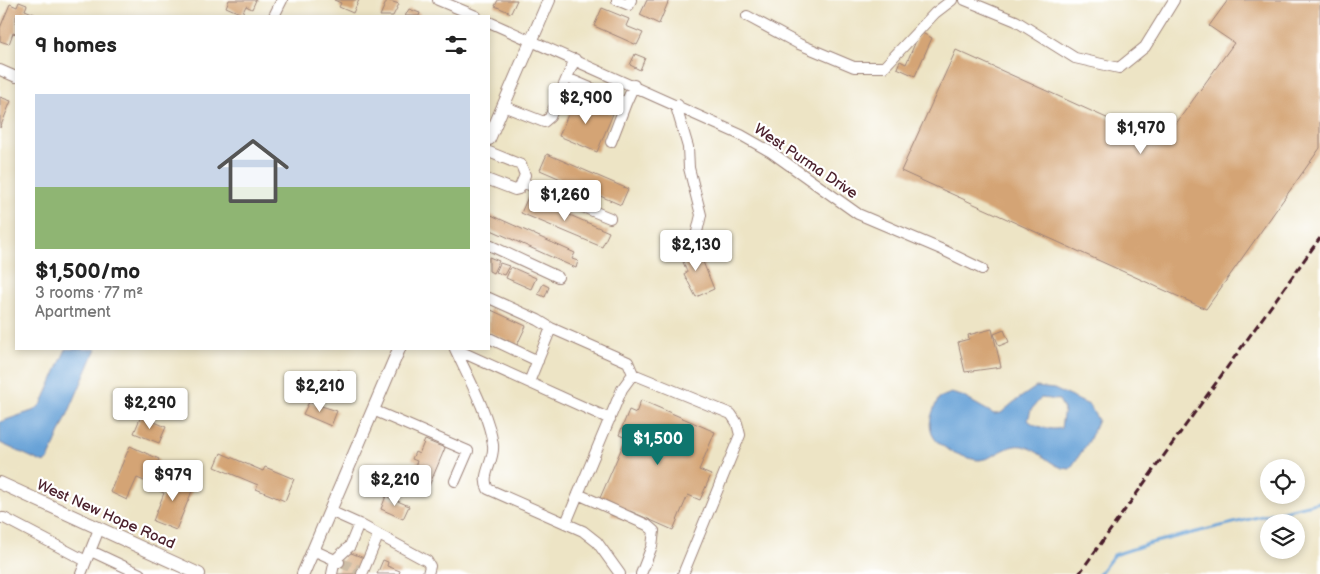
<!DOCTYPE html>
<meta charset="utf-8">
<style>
body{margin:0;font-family:"Balsamiq Sans",sans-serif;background:#f6f6f6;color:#222;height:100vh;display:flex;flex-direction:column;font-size:19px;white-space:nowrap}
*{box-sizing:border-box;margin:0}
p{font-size:16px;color:#767676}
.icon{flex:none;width:28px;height:28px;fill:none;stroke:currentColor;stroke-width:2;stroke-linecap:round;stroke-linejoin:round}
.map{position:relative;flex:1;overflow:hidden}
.drawer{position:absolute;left:15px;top:15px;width:475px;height:335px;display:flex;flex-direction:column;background:#fff;border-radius:0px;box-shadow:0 2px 8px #0003}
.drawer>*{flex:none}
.controls{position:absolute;left:1260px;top:459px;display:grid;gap:10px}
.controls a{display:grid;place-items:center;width:45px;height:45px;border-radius:50%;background:#fff;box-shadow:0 2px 8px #0003;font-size:25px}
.price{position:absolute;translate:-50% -42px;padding:0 11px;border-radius:5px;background:#fff;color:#222;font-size:16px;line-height:32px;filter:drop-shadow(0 1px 2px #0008)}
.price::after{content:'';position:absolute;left:50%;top:30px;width:15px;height:11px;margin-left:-8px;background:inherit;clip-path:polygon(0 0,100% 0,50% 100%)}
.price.selected{background:#0f766e;color:#fff}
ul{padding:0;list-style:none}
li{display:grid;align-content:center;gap:10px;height:265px;padding:0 20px}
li+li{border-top:1px solid #e0e0e0}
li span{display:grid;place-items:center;height:155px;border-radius:0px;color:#555}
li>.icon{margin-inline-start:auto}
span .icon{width:90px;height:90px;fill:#fffc;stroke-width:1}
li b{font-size:21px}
h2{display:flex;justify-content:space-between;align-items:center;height:60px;padding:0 20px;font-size:21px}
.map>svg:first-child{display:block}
</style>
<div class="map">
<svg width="1320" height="574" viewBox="0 0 1320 574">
<rect width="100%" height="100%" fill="#fff"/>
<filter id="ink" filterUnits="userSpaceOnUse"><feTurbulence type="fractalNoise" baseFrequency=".02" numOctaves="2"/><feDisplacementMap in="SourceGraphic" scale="10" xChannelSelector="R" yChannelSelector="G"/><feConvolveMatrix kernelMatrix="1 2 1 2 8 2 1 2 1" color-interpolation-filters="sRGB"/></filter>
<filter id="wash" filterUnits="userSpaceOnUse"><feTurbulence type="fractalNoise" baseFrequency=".0096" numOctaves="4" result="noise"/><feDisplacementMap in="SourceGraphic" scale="20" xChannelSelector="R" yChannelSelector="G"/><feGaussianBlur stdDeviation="1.12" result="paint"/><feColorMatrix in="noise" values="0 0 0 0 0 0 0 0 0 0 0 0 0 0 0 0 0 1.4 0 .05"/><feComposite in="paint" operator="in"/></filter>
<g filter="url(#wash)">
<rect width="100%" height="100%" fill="#ede4c5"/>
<path fill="#67a2d7" stroke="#586081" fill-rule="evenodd" d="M 66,349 L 96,349 L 48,460 L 44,463 L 0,443 L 0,422 L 35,410 L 42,403 Z
M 1036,387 L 1054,389 L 1089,405 L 1098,420 L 1089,441 L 1070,469 C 1052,469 1041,450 1023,446 C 1007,443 996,458 980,460 C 972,460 962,456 955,453 C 926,440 925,424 939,398 L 951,393 L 962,396 L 994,414 L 1001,413 L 1014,402 ZM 1041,398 L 1059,400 L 1064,409 L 1061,428 C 1052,431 1035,427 1028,420 L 1031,410 Z"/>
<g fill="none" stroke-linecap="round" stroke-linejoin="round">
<path stroke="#67a2d7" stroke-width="3" d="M 1099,574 L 1114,555 L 1151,543 L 1320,502"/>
</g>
<g id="blocks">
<path fill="#d4a475" d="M 229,0 L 256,0 L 252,9 L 246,6 L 242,14 L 226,7 Z
M 334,0 L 359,0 L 353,13 L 339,7 L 341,3 Z
M 387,0 L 399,4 L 393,16 L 380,16 Z
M 498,0 L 517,0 L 511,13 L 495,6 Z
M 647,0 L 669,0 L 659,24 L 640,15 Z
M 1228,0 L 1320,0 L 1320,148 L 1206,309 L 901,171 L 956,50 L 1162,143 L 1234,43 L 1209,26 Z
M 19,2 L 27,5 L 25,10 L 39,16 L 16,16 L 16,34 L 13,33 L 9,44 L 0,41 L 0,28 L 10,4 L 17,7 Z
M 602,8 L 629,19 L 626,26 L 643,33 L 637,45 L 594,26 Z
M 409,9 L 420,13 L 419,16 L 405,16 Z
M 920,32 L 932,38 L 915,76 L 897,68 L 900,61 L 906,64 Z
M 635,54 L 645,58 L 640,70 L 630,65 Z
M 0,97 L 11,101 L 0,128 Z
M 575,98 L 613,114 L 597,152 L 559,136 Z
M 547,154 L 628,189 L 621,205 L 540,170 Z
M 528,197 L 609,232 L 602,247 L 521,213 Z
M 489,214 L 575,253 L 572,259 L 578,261 L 576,268 L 489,229 Z
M 697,247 L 714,289 L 696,297 L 684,274 L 687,272 L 680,254 Z
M 489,257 L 499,261 L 493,273 L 489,271 Z
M 500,263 L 509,266 L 504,275 L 496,272 Z
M 511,267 L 536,278 L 531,289 L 506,278 Z
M 543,284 L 549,287 L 545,297 L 538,294 Z
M 489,309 L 526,326 L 517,345 L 489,332 Z
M 992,329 L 1001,367 L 965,372 L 958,342 L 969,339 L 968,335 Z
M 1004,330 L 1009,342 L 999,346 L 994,334 Z
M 338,370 L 353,377 L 347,389 L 332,383 Z
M 641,400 L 715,432 L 699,470 L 711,475 L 700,500 L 688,495 L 673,530 L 630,511 L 626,521 L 611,515 L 615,505 L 600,498 L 626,438 L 619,435 L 629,410 L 636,413 Z
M 309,402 L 337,411 L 331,426 L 303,414 Z
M 141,416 L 166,427 L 159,443 L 134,433 Z
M 425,440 L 445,448 L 429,486 L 410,478 L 417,461 L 412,459 L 415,452 L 419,454 Z
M 130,446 L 159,459 L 149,483 L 137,478 L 127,500 L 110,492 Z
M 221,453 L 263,471 L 265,467 L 294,479 L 285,501 L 256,489 L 258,485 L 215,467 Z
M 183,474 L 193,479 L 189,490 L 192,491 L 176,530 L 153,521 L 164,493 L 157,490 L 161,479 L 178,486 Z
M 386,496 L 409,506 L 403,519 L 381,509 Z
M 346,551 L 364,558 L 358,574 L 336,574 Z
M 383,560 L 388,562 L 387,566 L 400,571 L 399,574 L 377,574 Z"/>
</g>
</g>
<g filter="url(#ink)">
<use href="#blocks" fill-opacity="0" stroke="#9c8278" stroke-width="1"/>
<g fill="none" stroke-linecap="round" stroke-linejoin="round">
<path stroke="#ccbda6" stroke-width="10" stroke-dasharray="10 5" stroke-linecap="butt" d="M 341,563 L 359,570"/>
<g stroke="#9c8278" stroke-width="12">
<path id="minor" d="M 438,0 L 476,16
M 617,0 L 629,5 L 631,0
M 965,0 L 1016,21 L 1075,58 L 1119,68 L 1145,47 L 1174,0
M 274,16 L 282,0
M 747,16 L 799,44 L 854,67 L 884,67 L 935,13 L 952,0
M 489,22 L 741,135 L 771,152 L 858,214 L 943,250 L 982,269
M 0,70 L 16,77
M 567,78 L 626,103 L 634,85
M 678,105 L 677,110 L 688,147 L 689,168 L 701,215 L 697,232
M 503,106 L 544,122 L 550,117 L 575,59
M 611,142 L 626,103
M 489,152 L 521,165 L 525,175 L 522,182 L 610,218
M 489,180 L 515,190 L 519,189 L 522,182
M 489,245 L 558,277
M 489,298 L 538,320 L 551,328
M 489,338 L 538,361
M 455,349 C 468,377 489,415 493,445 C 495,461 480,475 488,489 L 583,531 L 597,542 L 620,574
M 455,349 L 610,419
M 529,382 L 551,328 L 628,362 L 633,374 L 731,414 L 737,423 L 740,435 L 683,574
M 373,410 L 468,451 L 455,481
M 578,494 L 647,525 L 654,531 L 652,546 L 641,574
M 0,518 L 4,518 L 86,561
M 566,523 L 622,389 L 633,374
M 359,524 L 427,561 L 430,566 L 428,574
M 313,550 L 335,560 L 350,546 L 359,524 L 330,511
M 91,551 L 140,574
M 81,574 L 99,529
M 332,574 L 335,560 L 339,562
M 362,574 L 378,536"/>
</g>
<g stroke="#9c8278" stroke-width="14">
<path id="major" d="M 489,139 L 549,0
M 0,483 L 199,574
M 303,574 L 399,349"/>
</g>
<use href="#minor" stroke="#fff" stroke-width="10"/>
<use href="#major" stroke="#fff" stroke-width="12"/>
<path stroke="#4a1f2b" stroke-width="3" stroke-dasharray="8 4" stroke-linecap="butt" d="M 1079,574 L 1320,238"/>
</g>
</g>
<g text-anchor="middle" stroke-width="4.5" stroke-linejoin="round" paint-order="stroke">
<g font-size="15" fill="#4a1f2b" stroke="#fff">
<text transform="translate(806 161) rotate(34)" y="5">West Purma Drive</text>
<text transform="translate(106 514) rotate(24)" y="5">West New Hope Road</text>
</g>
</g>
</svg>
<div class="controls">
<a><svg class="icon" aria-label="locate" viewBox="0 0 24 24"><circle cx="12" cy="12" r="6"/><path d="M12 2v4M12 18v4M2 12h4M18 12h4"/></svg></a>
<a><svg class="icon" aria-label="layers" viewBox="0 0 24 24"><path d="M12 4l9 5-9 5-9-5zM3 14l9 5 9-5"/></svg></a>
</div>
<b class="price" style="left:586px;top:125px">$2,900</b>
<b class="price" style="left:1141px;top:155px">$1,970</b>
<b class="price" style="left:565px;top:222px">$1,260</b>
<b class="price" style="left:696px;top:272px">$2,130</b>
<b class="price" style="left:320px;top:413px">$2,210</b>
<b class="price" style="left:150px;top:430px">$2,290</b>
<b class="price selected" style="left:658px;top:466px">$1,500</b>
<b class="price" style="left:173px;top:502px">$979</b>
<b class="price" style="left:395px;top:507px">$2,210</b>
<section class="drawer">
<h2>9 homes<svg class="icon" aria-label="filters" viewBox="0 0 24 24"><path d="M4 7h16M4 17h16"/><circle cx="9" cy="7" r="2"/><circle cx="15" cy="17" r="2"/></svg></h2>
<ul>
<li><span style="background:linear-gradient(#c9d6e8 60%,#8fb573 0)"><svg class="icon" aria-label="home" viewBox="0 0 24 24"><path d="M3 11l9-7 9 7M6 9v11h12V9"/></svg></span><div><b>$1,500/mo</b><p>3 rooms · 77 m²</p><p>Apartment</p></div></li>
</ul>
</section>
</div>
